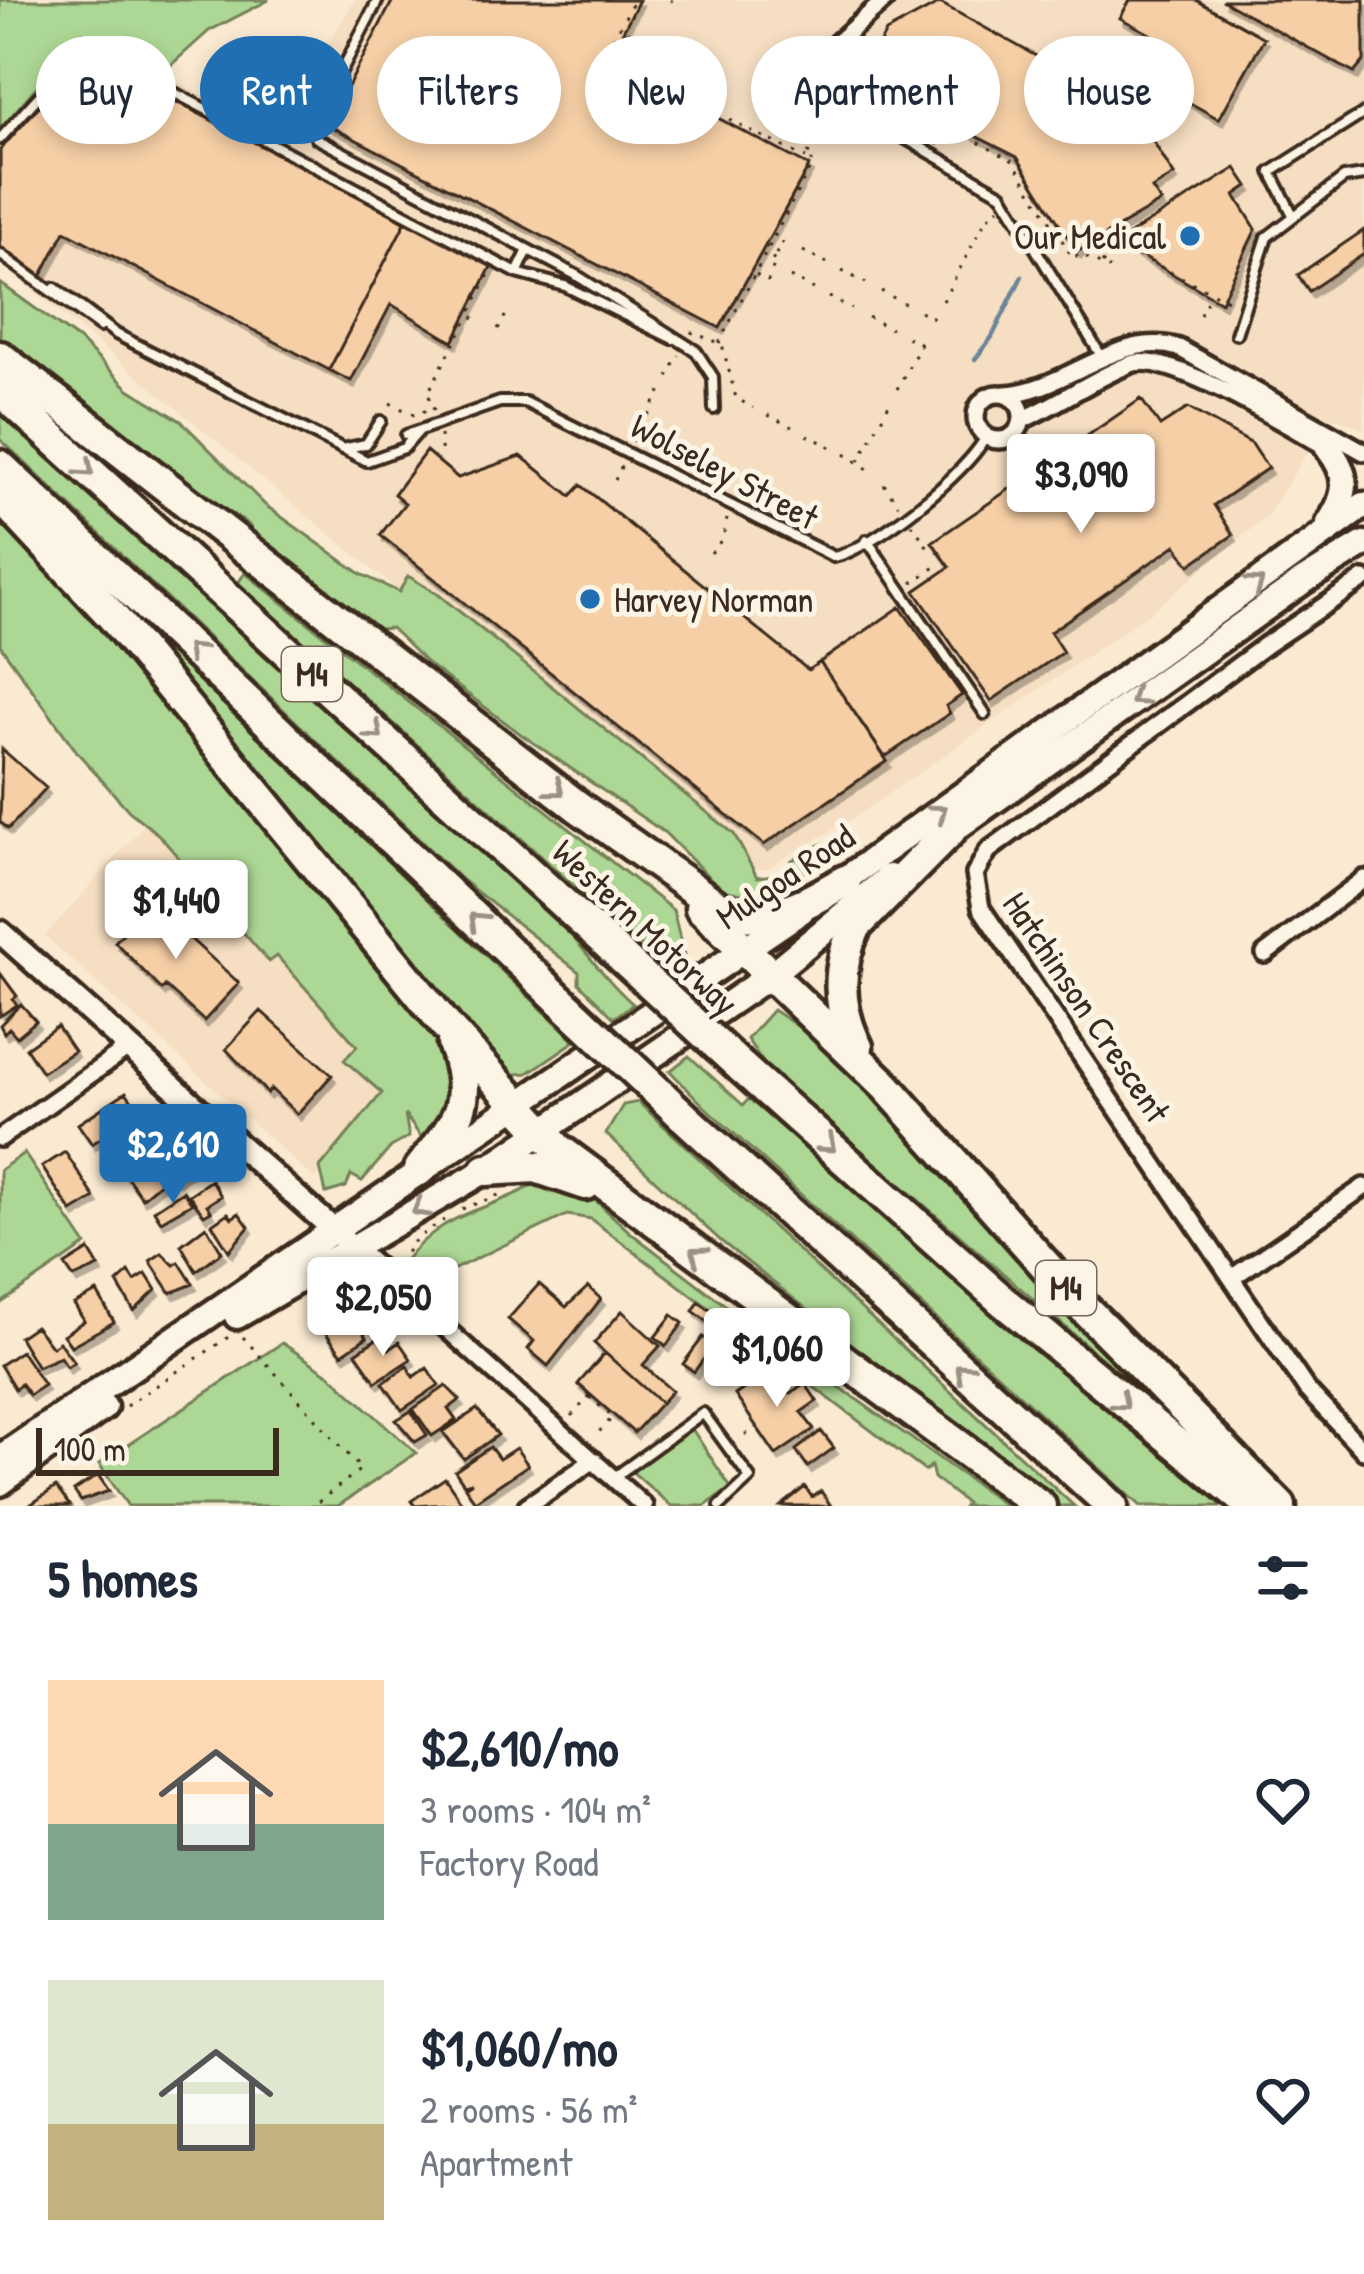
<!DOCTYPE html>
<meta charset="utf-8">
<style>
body{margin:0;font-family:"Patrick Hand",sans-serif;background:#f6f6f7;color:#1f2937;height:100vh;display:flex;flex-direction:column;font-size:45px;white-space:nowrap}
*{box-sizing:border-box;margin:0}
p{font-size:39px;color:#747a83}
.icon{flex:none;width:66px;height:66px;fill:none;stroke:currentColor;stroke-width:2;stroke-linecap:round;stroke-linejoin:round}
.map{position:relative;height:1506px;overflow:hidden}
.drawer{display:flex;flex-direction:column;background:#fff;flex:1}
.drawer>*{flex:none}
.top-card{position:absolute;left:36px;top:36px;width:1293px;height:108px;display:flex;gap:24px}
.scale{position:absolute;left:36px;bottom:30px;width:243px;box-sizing:border-box;padding-left:12px;border:6px solid #3b2a1e;border-top:0;font-size:33px;line-height:42px;white-space:nowrap;color:#3b2a1e;-webkit-text-stroke:9px #fcf5e5;paint-order:stroke}
.price{position:absolute;translate:-50% -102px;padding:0 27px;border-radius:12px;background:#fff;color:#222;font-size:39px;line-height:78px;filter:drop-shadow(0 3px 6px #0008)}
.price::after{content:'';position:absolute;left:50%;top:72px;width:36px;height:27px;margin-left:-18px;background:inherit;clip-path:polygon(0 0,100% 0,50% 100%)}
.price.active{background:#1f6fb2;color:#fff}
ul{padding:0;list-style:none}
li{display:flex;align-items:center;gap:36px;height:300px;padding:0 48px}
li span{display:grid;place-items:center;flex:none;width:336px;height:240px;border-radius:0px;color:#555}
li>.icon{margin-inline-start:auto}
span .icon{width:144px;height:144px;fill:#fffc;stroke-width:1}
li b{font-size:51px}
h2{display:flex;justify-content:space-between;align-items:center;height:144px;padding:0 48px;font-size:51px}
.chip{padding:0 42px;border-radius:54px;background:#fff;box-shadow:0 6px 18px #0003;font-size:42px;line-height:108px}
.chip.active{background:#1f6fb2;color:#fff}
.map>svg:first-child{display:block}
</style>
<div class="map">
<svg width="1364" height="1506" viewBox="0 0 1364 1506">
<defs>
<filter id="shadow"><feDropShadow dx="3.5" dy="6" stdDeviation="0" flood-color="#0004"/></filter>
</defs>
<rect width="100%" height="100%" fill="#faead2"/>
<filter id="ink" filterUnits="userSpaceOnUse"><feTurbulence type="fractalNoise" baseFrequency=".00833" numOctaves="2"/><feDisplacementMap in="SourceGraphic" scale="24" xChannelSelector="R" yChannelSelector="G"/><feConvolveMatrix kernelMatrix="1 2 1 2 8 2 1 2 1" color-interpolation-filters="sRGB"/></filter>
<g filter="url(#ink)">
<path fill="#f5dec2" d="M 355,0 L 1364,0 L 1364,429 L 1330,416 L 1268,515 L 1152,611 L 858,815 L 766,869 L 737,869 L 0,263 L 0,129 L 83,33 L 274,132 Z
M 154,814 L 400,1095 L 315,1179 L 45,936 Z"/>
<path fill="#add794" stroke="#748059" stroke-width="3" d="M 0,0 L 269,0 L 209,31 L 161,74 L 83,33 L 0,129 Z
M 0,283 L 79,340 L 129,389 L 181,421 L 265,505 L 361,574 L 399,592 L 408,576 L 439,595 L 734,834 L 757,877 L 785,874 L 792,860 L 822,844 L 831,850 L 789,885 L 747,895 L 722,890 L 665,833 L 522,735 L 429,665 L 391,628 L 378,629 L 255,535 L 248,524 L 186,484 L 0,341 Z
M 0,408 L 555,918 C 584,947 603,978 633,1004 L 614,1018 L 579,983 L 579,972 L 463,881 L 0,439 Z
M 0,521 L 62,584 L 226,777 L 400,996 L 432,1026 L 459,1075 L 443,1115 L 421,1137 L 405,1115 L 409,1137 L 391,1147 L 362,1181 L 351,1175 L 346,1187 L 326,1193 L 320,1168 L 382,1093 L 344,1060 L 357,1046 L 277,956 L 269,962 L 159,835 L 129,811 L 77,752 L 0,645 Z
M 245,573 L 673,910 L 684,955 L 666,964 L 635,941 L 238,583 Z
M 123,605 L 183,665 L 575,1041 L 528,1073 L 507,1075 L 488,1061 Z
M 773,1010 L 832,1049 L 1148,1392 L 1144,1395 L 769,1071 L 747,1039 Z
M 689,1056 L 743,1105 L 749,1099 L 1223,1506 L 1141,1506 L 704,1106 L 670,1071 Z
M 638,1102 L 1074,1506 L 1056,1506 L 722,1242 L 606,1134 L 623,1105 Z
M 24,1153 L 86,1245 L 0,1304 L 0,1170 Z
M 539,1182 L 580,1186 L 631,1233 L 729,1308 L 1006,1506 L 964,1506 L 966,1503 L 934,1478 L 931,1466 L 925,1471 L 591,1219 L 567,1215 L 423,1284 L 402,1264 C 448,1206 483,1215 539,1182 Z
M 282,1343 L 330,1375 L 416,1453 L 338,1506 L 128,1506 L 99,1464 Z
M 692,1429 L 731,1488 L 705,1506 L 671,1506 L 629,1469 Z"/>
<g fill="none" stroke-linecap="round" stroke-linejoin="round">
<path stroke="#6c8598" stroke-width="4.5" d="M 975,359 L 992,337 L 1022,276"/>
</g>
<path fill="#f6cfa6" stroke="#3b2a1e" stroke-width="3" filter="url(#shadow)" d="M 393,0 L 639,0 L 608,60 L 809,166 L 720,328 L 328,125 Z
M 1130,0 L 1196,0 L 1264,38 L 1219,119 L 1132,71 L 1152,35 L 1120,18 Z
M 1222,0 L 1364,0 L 1364,61 L 1354,73 Z
M 940,3 L 1087,84 L 1112,126 L 1135,112 L 1174,175 L 1152,189 L 1161,202 L 1077,252 L 1017,157 L 861,78 L 886,32 Z
M 109,67 L 406,221 L 329,370 L 65,231 L 40,279 L 0,247 L 0,150 L 41,104 Z
M 1236,168 L 1248,186 L 1235,195 L 1256,229 L 1221,302 L 1117,242 Z
M 406,221 L 492,265 L 453,342 L 391,304 L 351,381 L 329,370 Z
M 1364,230 L 1364,254 L 1309,291 L 1298,275 Z
M 1141,399 L 1160,426 L 1188,408 L 1252,444 L 1268,468 L 1214,505 L 1233,535 L 1190,565 L 1176,545 L 1050,632 L 1063,652 L 991,701 L 915,591 L 950,567 L 932,542 Z
M 426,451 L 458,478 L 521,456 L 571,496 L 581,485 L 808,670 L 820,662 L 887,761 L 764,845 L 380,535 L 405,503 L 394,494 Z
M 900,607 L 962,695 L 946,706 L 950,713 L 885,757 L 820,662 Z
M 2,749 L 46,788 L 8,829 L 0,822 Z
M 151,903 L 239,983 L 204,1021 L 165,986 L 162,990 L 115,942 Z
M 0,973 L 17,996 L 13,999 L 17,1005 L 0,1016 Z
M 21,1004 L 36,1021 L 17,1037 L 9,1028 L 4,1033 L 0,1025 Z
M 261,1011 L 332,1075 L 297,1114 L 271,1089 L 267,1093 L 226,1049 Z
M 57,1026 L 74,1051 L 42,1072 L 26,1048 Z
M 126,1092 L 140,1112 L 92,1144 L 78,1124 Z
M 140,1120 L 158,1145 L 121,1171 L 104,1155 L 103,1144 Z
M 176,1139 L 182,1149 L 176,1153 L 188,1171 L 176,1179 L 172,1173 L 142,1198 L 124,1173 L 150,1156 L 154,1163 L 160,1159 L 155,1153 Z
M 65,1152 L 95,1198 L 72,1212 L 42,1167 Z
M 211,1180 L 221,1196 L 207,1205 L 211,1211 L 204,1215 L 189,1195 Z
M 183,1191 L 192,1203 L 161,1221 L 154,1210 Z
M 228,1213 L 232,1218 L 239,1213 L 249,1227 L 229,1251 L 212,1224 Z
M 206,1226 L 222,1252 L 196,1271 L 181,1245 Z
M 89,1250 L 99,1267 L 74,1278 L 65,1265 Z
M 162,1253 L 174,1265 L 179,1262 L 193,1284 L 171,1293 L 150,1261 Z
M 129,1272 L 135,1281 L 146,1274 L 156,1290 L 134,1311 L 117,1283 Z
M 539,1284 L 566,1307 L 588,1287 L 601,1299 L 548,1366 L 528,1349 L 534,1341 L 508,1319 Z
M 97,1292 L 114,1322 L 71,1346 L 63,1335 L 84,1321 L 74,1304 Z
M 699,1302 L 750,1340 L 743,1348 L 693,1311 Z
M 622,1311 L 660,1346 L 643,1365 L 672,1391 L 661,1403 L 594,1343 Z
M 672,1315 L 683,1323 L 666,1346 L 655,1337 Z
M 342,1320 L 348,1328 L 359,1325 L 367,1337 L 342,1354 L 325,1332 Z
M 35,1326 L 52,1347 L 59,1342 L 74,1362 L 67,1367 L 60,1357 L 37,1367 L 19,1337 Z
M 703,1337 L 714,1345 L 694,1372 L 683,1364 Z
M 378,1338 L 389,1349 L 399,1342 L 411,1359 L 376,1382 L 356,1353 Z
M 21,1351 L 44,1385 L 29,1395 L 21,1384 L 15,1389 L 0,1365 Z
M 605,1353 L 661,1403 L 634,1433 L 578,1384 Z
M 407,1366 L 414,1377 L 427,1368 L 439,1385 L 402,1410 L 383,1383 Z
M 773,1369 L 789,1394 L 805,1383 L 817,1401 L 801,1412 L 814,1429 L 776,1455 L 735,1395 Z
M 446,1386 L 460,1400 L 448,1409 L 456,1420 L 432,1436 L 413,1409 Z
M 477,1409 L 498,1435 L 464,1459 L 443,1432 Z
M 411,1411 L 427,1435 L 415,1442 L 396,1420 Z
M 821,1431 L 834,1448 L 808,1467 L 796,1450 Z
M 490,1447 L 499,1459 L 516,1448 L 528,1465 L 475,1501 L 465,1487 L 472,1482 L 464,1484 L 455,1471 Z
M 98,1475 L 109,1491 L 81,1501 L 74,1491 Z
M 445,1478 L 462,1503 L 415,1506 L 411,1501 Z
M 56,1487 L 70,1506 L 31,1506 L 30,1505 Z
M 805,1487 L 812,1497 L 821,1491 L 831,1506 L 781,1506 Z"/>
<g fill="none" stroke-linecap="round" stroke-linejoin="round">
<g stroke="#3b2a1e" stroke-width="16">
<path id="lane" d="M 378,0 L 316,121 L 316,138 L 576,275 L 696,351 L 713,377 L 714,409
M777 79a22 22 0 1 1 44 0a22 22 0 1 1-44 0Z
M 819,89 L 1002,194 L 1103,359
M 0,139 L 38,97 L 93,61 L 154,82 L 517,273 L 565,286 L 673,339
M 1292,213 L 1271,172 L 1364,113
M 0,254 L 100,327
M 517,273 L 528,250
M 55,288 L 116,334 L 367,461 L 404,448 L 418,432
M 1236,334 L 1267,237 L 1344,178 L 1364,175
M 406,435 L 500,402 L 525,402 L 834,557 C 872,549 969,472 986,436
M 342,449 L 366,444 L 381,421
M 867,540 L 985,714
M 613,1478 L 703,1413 L 750,1478 L 720,1506"/>
</g>
<g stroke="#3b2a1e" stroke-width="24">
<path id="street" d="M 814,63 L 885,0
M976 417a23 23 0 1 1 46 0a23 23 0 1 1-46 0Z
M 1005,394 C 1065,391 1119,329 1179,348 L 1364,452
M 1022,420 C 1059,404 1094,378 1131,364 C 1168,350 1291,428 1328,448
M 1364,579 L 1267,644 L 988,851 L 975,874 L 981,908 L 1307,1390 L 1364,1451
M 1265,954 L 1364,879
M 0,1138 L 128,1048
M 355,1247 L 644,1506
M 1233,1277 L 1364,1187
M 527,1506 L 594,1460"/>
</g>
<g stroke="#3b2a1e" stroke-width="30">
<path id="secondary" d="M 0,932 L 344,1239"/>
</g>
<g stroke="#3b2a1e" stroke-width="33">
<path id="primary" d="M 1328,448 C 1350,476 1348,494 1329,523
M 936,842 L 1302,582 L 1364,544
M 829,891 L 1364,505
M 237,1316 L 486,1170 L 769,976 L 889,877
M 0,1458 L 801,911
M 0,1483 L 104,1407"/>
</g>
<g stroke="#3b2a1e" stroke-width="39">
<path id="highway" d="M 0,357 L 577,806 L 724,911 C 771,925 805,904 845,881
M 0,390 L 624,959
M 0,466 L 561,1001
M 0,496 L 112,616 L 448,1028 L 558,1149 L 1040,1506
M 701,908 L 886,1086 L 1078,1302 L 1280,1506
M 857,1047 C 837,1008 836,966 856,926 L 950,831
M 741,1067 L 1005,1303 L 1252,1506
M 682,1115 L 1112,1506
M 419,1170 C 457,1121 476,1106 453,1043
M 486,1170 L 536,1167 L 586,1184"/>
</g>
<path stroke="#3b2a1e" stroke-width="3" stroke-dasharray="3 9" stroke-linecap="butt" d="M 670,0 L 679,4
M 632,4 L 605,55 L 642,74
M 633,40 L 655,51
M 607,55 L 632,37 L 621,25
M 643,77 L 806,158
M 844,87 L 853,70 L 862,73 L 862,80 L 1013,161 L 1073,258 L 1080,254 L 1110,269
M 777,102 L 788,147
M 937,145 L 947,127
M 765,246 L 777,253 L 783,241 L 788,243
M 803,251 L 827,263
M 1102,264 L 1117,245 L 1231,302
M 774,269 L 769,266 L 776,255
M 842,271 L 866,283
M 756,275 L 776,285
M 790,277 L 814,289
M 881,291 L 905,304
M 829,297 L 852,309
M 943,301 L 986,219 L 999,208
M 920,311 L 934,318 L 931,324
M 1200,315 L 1210,296
M 868,317 L 891,329
M 475,318 L 469,315 L 489,274
M 498,329 L 508,311
M 691,332 L 722,344 L 736,398 L 753,408
M 907,337 L 921,344 L 923,339
M 719,343 L 813,162 L 806,158 L 832,109
M 668,377 L 679,355
M 897,389 L 921,344
M 390,403 L 414,415 L 431,409
M 434,410 L 428,393 L 469,315
M 648,415 L 661,390
M 768,415 L 792,427
M 440,435 L 442,458
M 807,435 L 831,447
M 634,442 L 641,428
M 845,454 L 871,471
M 859,461 L 889,404
M 615,480 L 622,465
M 884,484 L 898,505
M 912,524 L 929,549
M 711,553 L 723,538 L 727,519
M 912,583 L 940,564
M 462,1209 L 504,1193
M 399,1262 L 416,1239 L 444,1220
M 331,1284 L 362,1289 L 374,1284
M 243,1337 L 361,1469 L 313,1506
M 589,1397 L 613,1417 L 595,1436
M 126,1406 L 233,1334
M 572,1416 L 590,1395
M 745,1435 L 757,1427"/>
<use href="#lane" stroke="#fcf5e5" stroke-width="8"/>
<use href="#street" stroke="#fcf5e5" stroke-width="15"/>
<use href="#secondary" stroke="#fcf5e5" stroke-width="21"/>
<use href="#primary" stroke="#fcf5e5" stroke-width="24"/>
<use href="#highway" stroke="#fcf5e5" stroke-width="30"/>
<g stroke="#3b2a1e" stroke-width="39" stroke-linecap="butt">
<path id="highway-bridge" d="M 624,959 L 741,1067
M 561,1001 L 682,1115"/>
</g>
<use href="#highway-bridge" stroke="#fcf5e5" stroke-width="30"/>
</g>
<defs><path id="oneway-chevron" d="M-2-3.5L2.5 0L-2 3.5" fill="none" stroke-width="1.6" stroke-linecap="round" stroke-linejoin="round" transform="scale(3)"/></defs>
<g stroke="#9c9082">
<use href="#oneway-chevron" transform="translate(86 469) rotate(42)"/>
<use href="#oneway-chevron" transform="translate(1256 584) rotate(-36)"/>
<use href="#oneway-chevron" transform="translate(194 651) rotate(-136)"/>
<use href="#oneway-chevron" transform="translate(1138 698) rotate(145)"/>
<use href="#oneway-chevron" transform="translate(375 732) rotate(42)"/>
<use href="#oneway-chevron" transform="translate(556 789) rotate(38)"/>
<use href="#oneway-chevron" transform="translate(939 812) rotate(-36)"/>
<use href="#oneway-chevron" transform="translate(477 920) rotate(-136)"/>
<use href="#oneway-chevron" transform="translate(828 1145) rotate(42)"/>
<use href="#oneway-chevron" transform="translate(420 1209) rotate(150)"/>
<use href="#oneway-chevron" transform="translate(698 1254) rotate(-143)"/>
<use href="#oneway-chevron" transform="translate(963 1371) rotate(-138)"/>
<use href="#oneway-chevron" transform="translate(1121 1402) rotate(40)"/>
</g>
</g>
<g fill="#1f6fb2" stroke="#fcf5e5" stroke-width="4.5">
<circle cx="1190" cy="236" r="12"/>
<circle cx="590" cy="599" r="12"/>
</g>
<g text-anchor="middle" stroke-width="10" stroke-linejoin="round" paint-order="stroke">
<g fill="#fcf5e5" stroke="#75675a" stroke-width="3">
<rect x="282" y="647" width="60" height="54" rx="9"/>
<rect x="1036" y="1261" width="60" height="54" rx="9"/>
</g>
<g font-size="33" font-weight="bold" fill="#3b2a1e">
<text x="312" y="686">M4</text>
<text x="1066" y="1300">M4</text>
</g>
<g font-size="36" fill="#3b2a1e" stroke="#fcf5e5" text-anchor="end">
<text x="1166" y="249">Our Medical</text>
<text x="614" y="612" text-anchor="start">Harvey Norman</text>
</g>
<g font-size="36" fill="#3b2a1e" stroke="#fcf5e5">
<text transform="translate(725 471) rotate(28)" y="13">Wolseley Street</text>
<text transform="translate(785 876) rotate(-34)" y="13">Mulgoa Road</text>
<text transform="translate(646 927) rotate(43)" y="13">Western Motorway</text>
<text transform="translate(1087 1007) rotate(56)" y="13">Hatchinson Crescent</text>
</g>
</g>
</svg>
<div class="scale">100 m</div>
<b class="price" style="left:1081px;top:536px">$3,090</b>
<b class="price" style="left:176px;top:962px">$1,440</b>
<b class="price active" style="left:173px;top:1206px">$2,610</b>
<b class="price" style="left:383px;top:1359px">$2,050</b>
<b class="price" style="left:777px;top:1410px">$1,060</b>
<div class="top-card">
<a class="chip">Buy</a>
<a class="chip active">Rent</a>
<a class="chip">Filters</a>
<a class="chip">New</a>
<a class="chip">Apartment</a>
<a class="chip">House</a>
</div>
</div>
<section class="drawer">
<h2>5 homes<svg class="icon" aria-label="filters" viewBox="0 0 24 24"><path d="M4 7h16M4 17h16"/><circle cx="9" cy="7" r="2"/><circle cx="15" cy="17" r="2"/></svg></h2>
<ul>
<li><span style="background:linear-gradient(#ffd9b3 60%,#7fa58c 0)"><svg class="icon" aria-label="home" viewBox="0 0 24 24"><path d="M3 11l9-7 9 7M6 9v11h12V9"/></svg></span><div><b>$2,610/mo</b><p>3 rooms · 104 m²</p><p>Factory Road</p></div><svg class="icon" aria-label="heart" viewBox="0 0 24 24"><path d="M12 20l-8-8c-3-5 5-10 8-4 3-6 11-1 8 4z"/></svg></li>
<li><span style="background:linear-gradient(#dfe7d0 60%,#c2b280 0)"><svg class="icon" aria-label="home" viewBox="0 0 24 24"><path d="M3 11l9-7 9 7M6 9v11h12V9"/></svg></span><div><b>$1,060/mo</b><p>2 rooms · 56 m²</p><p>Apartment</p></div><svg class="icon" aria-label="heart" viewBox="0 0 24 24"><path d="M12 20l-8-8c-3-5 5-10 8-4 3-6 11-1 8 4z"/></svg></li>
</ul>
</section>
